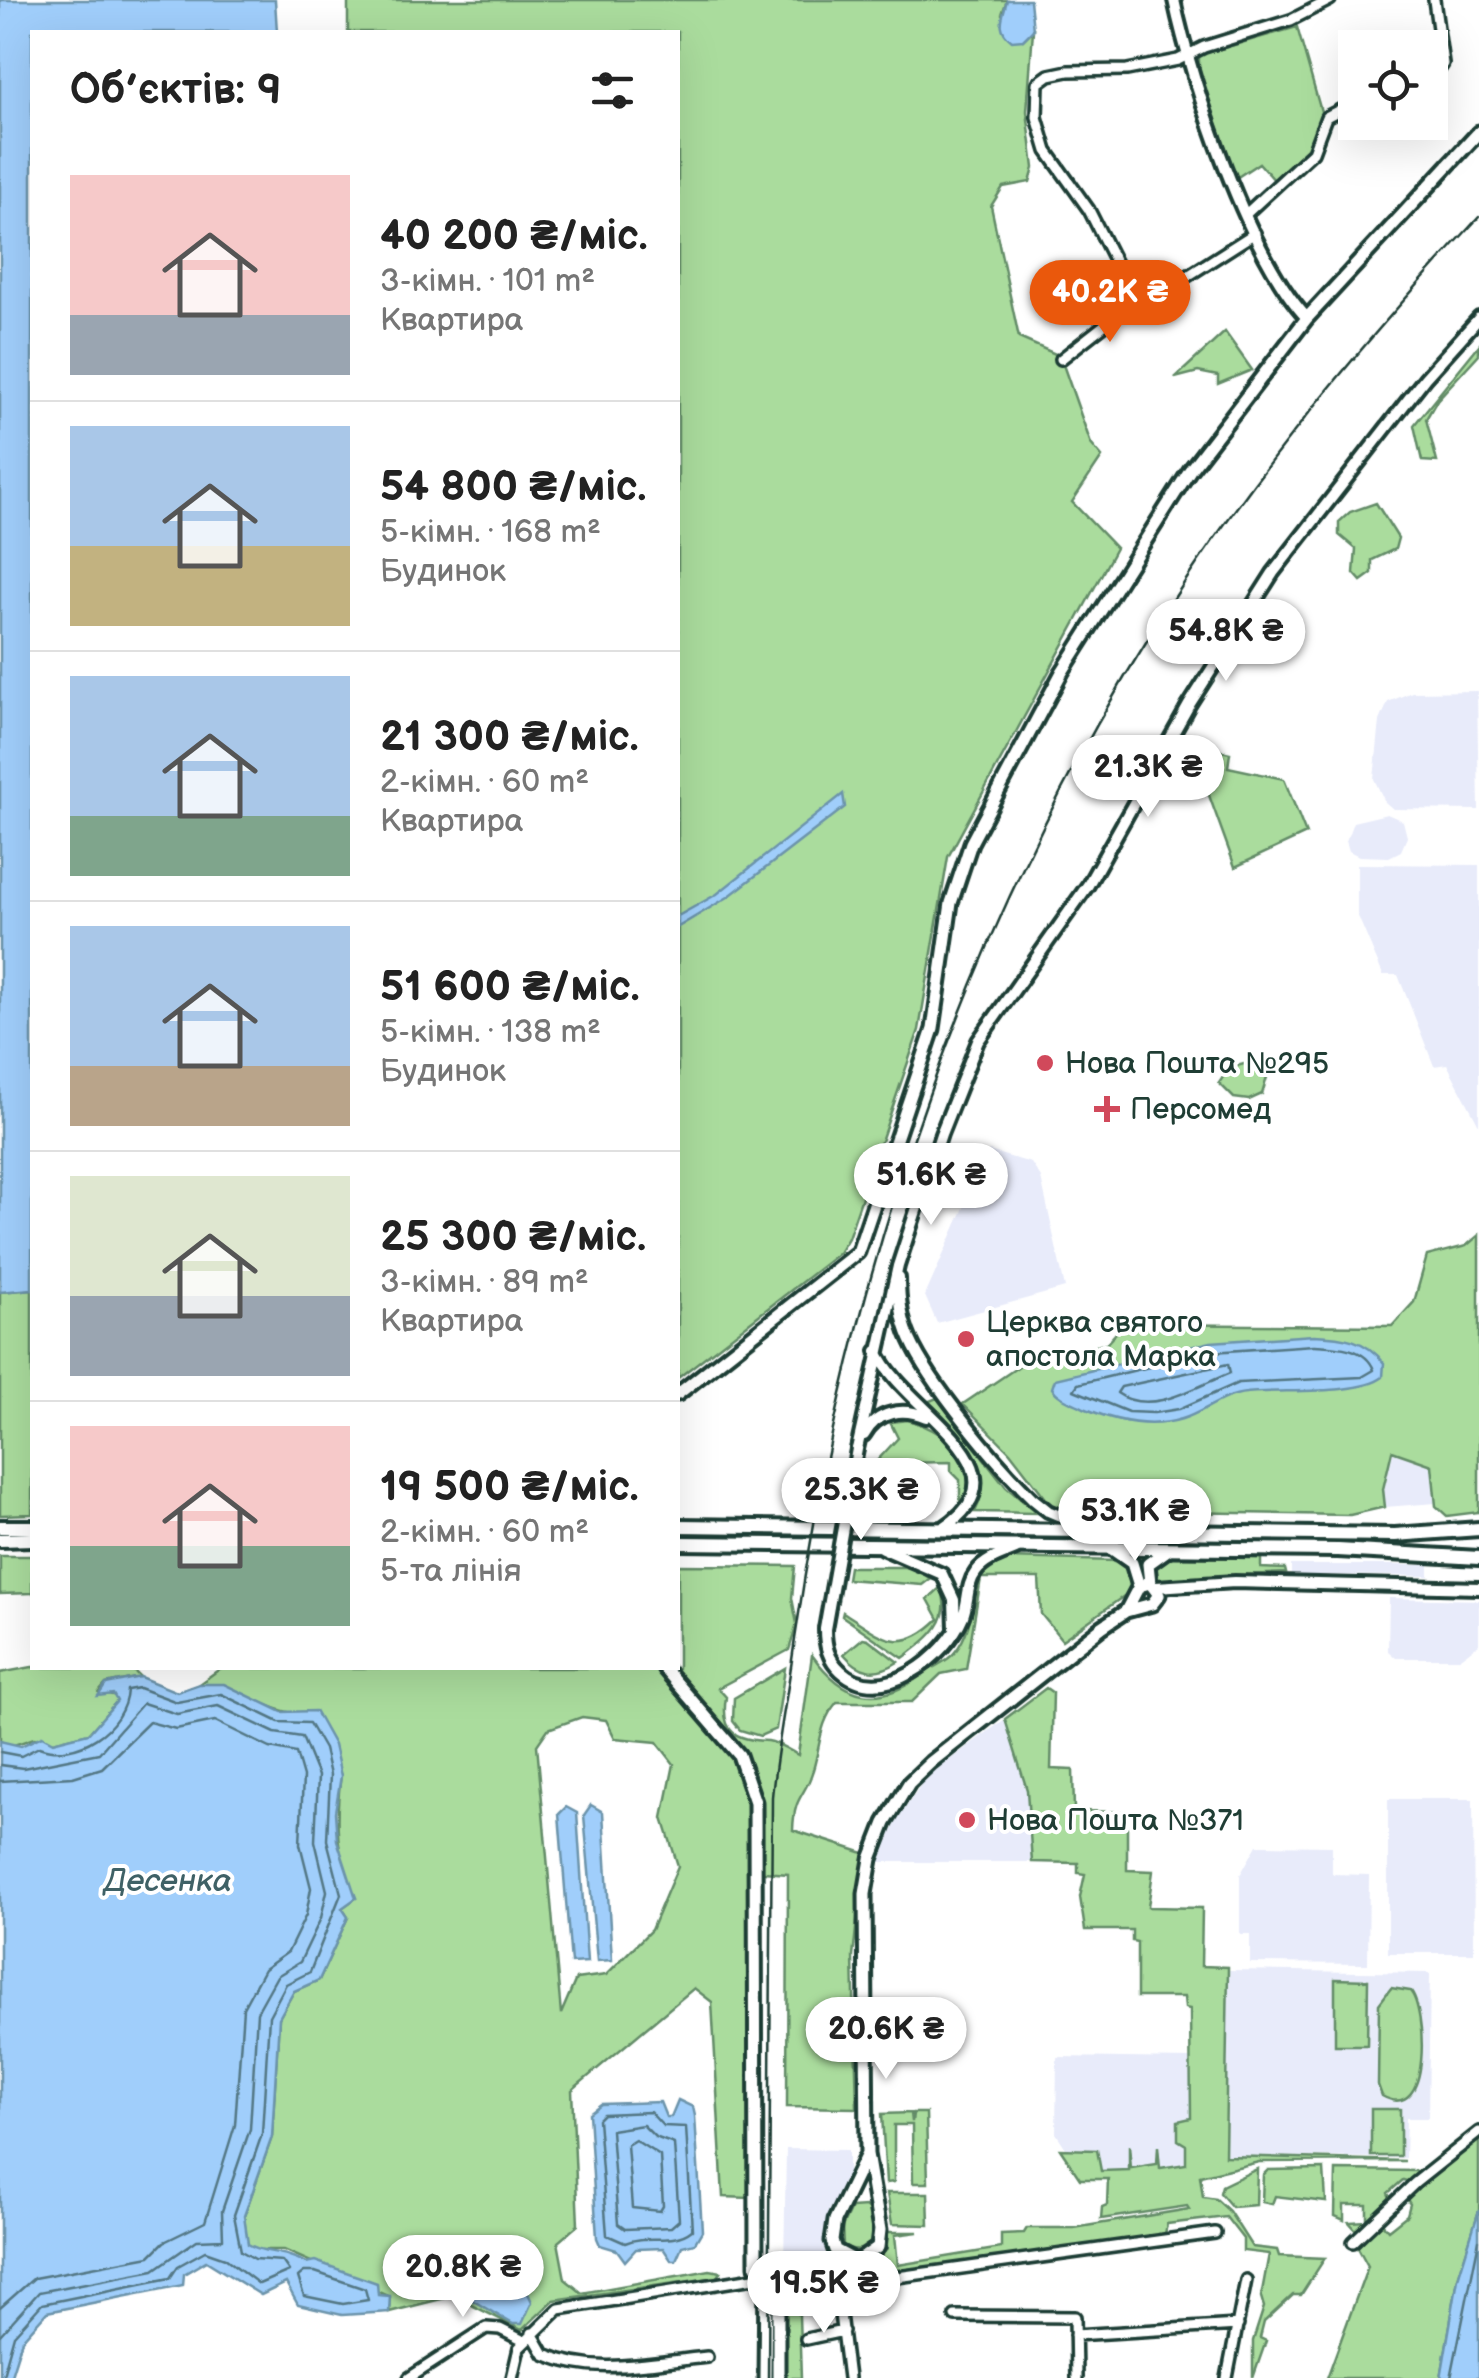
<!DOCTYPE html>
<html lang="uk">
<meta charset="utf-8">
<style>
body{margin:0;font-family:"Balsamiq Sans",sans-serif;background:#f2f2f2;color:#222;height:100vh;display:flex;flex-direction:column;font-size:38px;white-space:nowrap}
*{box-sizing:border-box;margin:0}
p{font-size:32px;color:#767676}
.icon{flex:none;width:55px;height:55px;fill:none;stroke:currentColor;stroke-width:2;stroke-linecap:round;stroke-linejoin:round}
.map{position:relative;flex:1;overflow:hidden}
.side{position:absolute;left:30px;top:30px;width:650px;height:1640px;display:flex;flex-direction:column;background:#fff;border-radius:0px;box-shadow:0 10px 40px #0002}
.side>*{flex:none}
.controls{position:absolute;left:1338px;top:30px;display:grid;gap:20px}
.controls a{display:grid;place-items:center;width:110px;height:110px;border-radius:0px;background:#fff;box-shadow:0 10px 40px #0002;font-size:50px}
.price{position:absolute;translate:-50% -85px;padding:0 22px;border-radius:35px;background:#fff;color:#222;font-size:32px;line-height:65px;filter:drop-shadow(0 2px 5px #0008)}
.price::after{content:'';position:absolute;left:50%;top:60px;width:30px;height:22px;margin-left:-15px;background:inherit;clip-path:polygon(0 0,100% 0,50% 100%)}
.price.selected{background:#ea580c;color:#fff}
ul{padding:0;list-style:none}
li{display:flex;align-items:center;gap:30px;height:250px;padding:0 40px}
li+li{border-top:2px solid #e0e0e0}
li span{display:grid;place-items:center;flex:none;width:280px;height:200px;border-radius:0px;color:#555}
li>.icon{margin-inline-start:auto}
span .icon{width:120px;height:120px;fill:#fffc;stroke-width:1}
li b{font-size:42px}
h2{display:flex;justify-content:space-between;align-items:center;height:120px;padding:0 40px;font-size:42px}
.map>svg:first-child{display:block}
</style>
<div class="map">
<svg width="1479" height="2378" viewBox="0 0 1479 2378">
<rect width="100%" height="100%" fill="#fff"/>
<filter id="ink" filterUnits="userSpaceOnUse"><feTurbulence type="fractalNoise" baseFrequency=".01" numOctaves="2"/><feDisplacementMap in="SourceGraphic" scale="20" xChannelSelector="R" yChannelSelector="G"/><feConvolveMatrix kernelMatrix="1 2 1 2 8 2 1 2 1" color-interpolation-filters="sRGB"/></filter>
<g filter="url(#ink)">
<path fill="#e8ebfa" d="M 1477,691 L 1479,810 L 1393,809 L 1385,802 L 1374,779 L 1380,721 L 1388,702 L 1412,692 Z
M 1387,814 L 1403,821 L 1407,837 L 1401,851 L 1389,857 L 1359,856 L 1349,851 L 1346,841 L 1353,822 Z
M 1357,864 L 1479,865 L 1479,1125 L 1447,1064 L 1434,1066 L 1398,975 L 1383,975 L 1357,914 Z
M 989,1151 L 1031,1163 L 1041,1178 L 1065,1288 L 937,1323 L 925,1296 Z
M 1391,1451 L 1432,1465 L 1436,1503 L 1385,1507 L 1383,1489 Z
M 1291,1565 L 1429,1565 L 1429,1576 L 1291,1575 Z
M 1389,1598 L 1479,1600 L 1479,1644 L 1460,1658 L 1396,1658 L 1388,1651 Z
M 1005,1719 L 1027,1790 L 1032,1862 L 879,1862 L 896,1822 L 926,1777 Z
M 1388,1799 L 1473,1799 L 1474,1953 L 1388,1953 Z
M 1257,1845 L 1332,1846 L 1332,1874 L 1369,1875 L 1368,1964 L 1250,1963 L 1250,1934 L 1240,1934 L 1240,1875 Z
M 1228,1970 L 1430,1973 L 1428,2118 L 1406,2118 L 1405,2158 L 1225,2156 Z
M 1057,2057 L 1192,2059 L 1191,2171 L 1101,2171 L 1084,2176 L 1056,2133 Z
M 786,2149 L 848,2150 L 848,2182 L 826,2229 L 825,2258 L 784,2265 Z"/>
<path fill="#aadc9d" stroke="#648c68" stroke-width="2.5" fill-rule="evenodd" d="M 348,0 L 1007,0 L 1002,14 L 1023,40 L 1033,30 L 1027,111 L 1034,168 L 1030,182 L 1003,187 L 991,206 L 1019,338 L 1060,356 L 1091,444 L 1102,457 L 1072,502 L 1116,548 L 948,857 L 919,1030 L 848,1238 L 839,1253 L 678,1378 L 678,32 L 348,32 Z
M 1297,27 L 1322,115 L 1311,151 L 1276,182 L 1259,163 L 1236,178 L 1199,71 L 1199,55 Z
M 1225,332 L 1252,370 L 1218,384 L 1218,376 L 1198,372 L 1175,378 Z
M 1479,345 L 1479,354 L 1437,400 L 1426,419 L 1437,462 L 1422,461 L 1414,425 Z
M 1376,503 L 1398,538 L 1395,549 L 1372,560 L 1372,573 L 1361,581 L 1354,573 L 1356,549 L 1339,535 L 1339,522 L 1350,512 Z
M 1207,748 L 1230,753 L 1228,767 L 1284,779 L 1306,834 L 1235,867 L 1206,787 Z
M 1244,1064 L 1258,1065 L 1268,1074 L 1262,1094 L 1249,1100 L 1234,1098 L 1219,1083 L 1229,1068 Z
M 1479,1235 L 1479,1512 L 1447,1516 L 1436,1506 L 1432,1465 L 1392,1451 L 1383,1489 L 1385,1507 L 1350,1515 L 1055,1510 L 1010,1452 L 963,1404 L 1028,1360 L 1038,1362 L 1107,1343 L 1124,1324 L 1392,1326 L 1414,1302 L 1427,1256 L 1466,1246 Z
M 32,1289 L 32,1514 L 0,1515 L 0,1292 Z
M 937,1398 L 1006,1487 L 1037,1513 L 975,1512 C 999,1463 958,1431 922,1404 Z
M 908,1420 C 952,1433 983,1465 960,1510 L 960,1480 L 951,1471 L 951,1462 L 893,1463 L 881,1475 L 871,1511 L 861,1510 L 873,1465 L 898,1438 L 890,1422 Z
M 0,1556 L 32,1556 L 32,1593 L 0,1594 Z
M 1163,1557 L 1261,1558 L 1261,1568 L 1285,1569 L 1286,1573 L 1185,1578 L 1166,1585 L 1157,1582 L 1154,1572 Z
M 1007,1558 L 1116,1561 L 1127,1566 L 1131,1591 L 1062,1640 L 1041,1614 L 1039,1578 L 981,1578 L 966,1669 L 941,1674 L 912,1702 L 837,1702 C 819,1723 821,1744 813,1770 C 805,1798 794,1794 793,1830 L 864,1853 L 853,1957 L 857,2108 L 787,2107 L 788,1874 L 750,1871 L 751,2198 L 723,2197 L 712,2002 L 694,1988 L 572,2090 L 578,2225 L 558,2242 L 565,2279 L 582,2293 L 710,2270 L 721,2272 L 718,2277 L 554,2300 L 522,2330 L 453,2296 L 389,2312 L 390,2297 L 284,2250 L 257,2250 L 247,2244 L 244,2216 L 272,2137 L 279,2018 L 294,1991 L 319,1980 L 348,1917 L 342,1908 L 356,1898 C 335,1860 335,1817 341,1775 L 301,1714 C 263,1711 240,1684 199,1684 L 221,1668 L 659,1668 L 678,1688 L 694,1691 L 674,1668 L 678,1668 L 678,1565 L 795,1566 L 792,1598 L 797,1624 L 789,1650 L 718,1688 L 726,1697 C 720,1734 737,1740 768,1741 C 777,1742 789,1750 798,1755 L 812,1655 C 844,1699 878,1709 923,1674 C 933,1666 948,1662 955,1652 C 972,1631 972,1603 978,1578 ZM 582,1717 L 606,1720 L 615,1738 L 657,1742 L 674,1764 L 663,1818 L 678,1866 L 651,1930 L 606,1975 L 576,1979 L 561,2014 L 537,1745 L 548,1729 Z
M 849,1567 L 917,1567 L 930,1579 L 922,1585 L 847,1579 Z
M 941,1587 C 954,1622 928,1639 903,1658 L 842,1616 L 843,1612 C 882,1637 900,1657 939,1619 L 928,1599 Z
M 863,1638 L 868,1639 L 898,1662 C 876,1676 860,1673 844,1654 Z
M 32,1667 L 131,1668 L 140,1677 L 106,1684 L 99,1692 L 117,1696 L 117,1701 L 89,1733 L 53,1742 L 34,1738 L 11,1746 L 0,1741 L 0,1673 Z
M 785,1668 L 776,1729 L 760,1736 L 740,1730 L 733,1721 L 734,1698 Z
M 1046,1688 L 1053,1693 L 1051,1769 L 1073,1770 L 1074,1811 L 1127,1812 L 1127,1870 L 1153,1871 L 1148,1907 L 1202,1908 L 1201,1966 L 1228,1967 L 1225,2156 L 1405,2161 L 1259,2162 L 1200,2176 L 1203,2197 L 1216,2199 L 1229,2211 L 1252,2247 L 1277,2250 L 1279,2256 L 1325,2258 L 1301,2295 L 1293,2295 L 1264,2322 L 1260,2338 L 1266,2341 L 1253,2378 L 1253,2341 L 1264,2307 L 1261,2297 L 1269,2254 L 1243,2251 L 1243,2239 L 1226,2217 L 1167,2224 L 1165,2234 L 862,2280 L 837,2273 L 833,2265 L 853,2271 L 874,2267 L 887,2248 L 887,2232 L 918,2232 L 895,2235 L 898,2265 L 1001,2248 L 1001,2234 L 1024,2233 L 1027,2228 L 1074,2228 L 1189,2209 L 1187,2206 L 1101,2219 L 1102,2207 L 1107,2205 L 1108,2179 L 1080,2179 L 1060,2149 L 1097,2150 L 1101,2171 L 1129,2170 L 1129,2145 L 1131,2168 L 1157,2164 L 1158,2146 L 1160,2168 L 1186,2164 L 1186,2145 L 1178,2140 L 1178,2121 L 1191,2118 L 1190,2009 L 1185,2008 L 1184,1997 L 1137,1997 L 1137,1942 L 1132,1941 L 1132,1930 L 1085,1930 L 1080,1897 L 1085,1874 L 1078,1873 L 1078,1863 L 1032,1862 L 1027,1790 L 1005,1719 Z
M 1335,1979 L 1368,1980 L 1367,2045 L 1335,2045 Z
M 1391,1988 L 1410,1991 C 1426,2007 1433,2125 1382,2096 L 1378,2085 L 1379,2004 Z
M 1371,2109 L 1400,2109 L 1400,2156 L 1371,2156 Z
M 911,2113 L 912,2122 L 913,2113 L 926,2113 L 928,2183 L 913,2183 L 912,2125 L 894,2125 L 894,2182 L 886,2183 L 882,2114 Z
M 1479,2139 L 1479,2210 L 1458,2278 L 1441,2378 L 1327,2378 L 1368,2266 L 1356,2244 L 1381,2222 L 1388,2230 L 1407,2215 L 1410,2204 L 1406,2198 Z
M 1257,2169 L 1256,2205 L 1232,2207 L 1220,2193 L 1222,2186 Z
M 1324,2169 L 1326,2202 L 1275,2196 L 1272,2204 L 1262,2202 L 1263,2175 L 1268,2170 Z
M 1336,2170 L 1418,2171 L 1422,2173 L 1410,2182 L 1403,2180 L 1388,2193 L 1391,2200 L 1361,2228 L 1356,2230 L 1349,2222 L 1367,2221 L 1367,2205 L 1344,2205 L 1344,2220 L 1335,2216 Z
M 887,2193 L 928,2193 L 929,2225 L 892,2224 Z
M 865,2207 L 870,2211 L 873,2242 C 864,2251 853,2252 843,2245 L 842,2227 L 851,2208 Z
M 798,2284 L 801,2378 L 785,2378 L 784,2297 Z"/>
<path fill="#a0cefb" stroke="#6c94ab" stroke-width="2.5" d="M 0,0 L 275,0 L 277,32 L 32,32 L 32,1289 L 0,1292 Z
M 1007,0 L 1030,0 L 1033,30 L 1023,40 L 1012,41 C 995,28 1003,17 1007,0 Z
M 843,794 L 845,807 L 728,897 L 678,927 L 678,916 L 717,894 Z
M 1314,1335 C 1342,1336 1366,1339 1384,1363 L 1383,1377 C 1358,1396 1280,1389 1246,1393 C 1223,1395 1204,1412 1182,1419 C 1150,1429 1114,1421 1084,1408 C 1073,1402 1059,1399 1052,1388 L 1055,1379 L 1211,1342 Z
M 140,1677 L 177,1692 L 199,1684 L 224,1684 L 282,1712 L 315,1711 L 334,1745 L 341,1776 L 335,1812 L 337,1840 L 356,1898 L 342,1908 L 348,1917 L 319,1980 L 294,1991 L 279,2018 L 272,2137 L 244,2216 L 248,2244 C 266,2255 281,2249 306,2263 L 315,2261 L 377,2283 L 378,2295 L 390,2296 L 389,2312 L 342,2315 L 298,2305 L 286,2283 L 261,2295 L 206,2261 L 184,2274 L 183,2285 L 47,2312 L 22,2340 L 10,2378 L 0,2378 L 0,1741 L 21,1746 L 42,1736 L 53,1742 L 89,1733 L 117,1701 L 113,1694 L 98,1696 L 106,1684 Z
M 591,1805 L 603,1812 L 612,1960 L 597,1961 L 584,1815 Z
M 566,1807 L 577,1813 L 587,1962 L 571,1963 L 559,1814 Z
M 678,2100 L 693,2107 L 695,2116 L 702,2231 L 695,2243 L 682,2246 L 676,2260 L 671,2260 L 663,2248 L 636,2249 L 625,2261 L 617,2250 L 600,2245 L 597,2238 L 589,2113 L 601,2104 L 660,2102 L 666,2117 L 671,2117 Z
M 1479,2210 L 1479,2378 L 1441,2378 L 1458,2278 Z
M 512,2285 L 527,2291 L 532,2302 L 522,2324 L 513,2324 L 453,2289 L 456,2286 Z"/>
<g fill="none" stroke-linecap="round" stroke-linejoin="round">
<path stroke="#537784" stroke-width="2.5" d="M 1314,1345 C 1336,1346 1366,1347 1374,1370 L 1362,1377 L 1238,1383 L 1179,1409 L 1154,1413 L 1128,1412 L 1074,1390 L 1078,1384 L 1212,1352 Z
M 1228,1364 L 1230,1373 C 1197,1386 1150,1417 1117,1393 L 1121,1387 Z
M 0,1752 L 21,1756 L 39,1747 C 76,1761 125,1729 127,1690 L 139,1688 L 177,1702 L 221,1694 L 279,1722 L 309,1723 L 324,1749 L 330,1775 L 327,1840 L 341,1894 L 310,1972 L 286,1984 L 269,2016 L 262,2134 L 234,2215 L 241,2251 L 255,2259 L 282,2261 L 289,2271 L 259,2284 L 225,2258 L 205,2251 L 178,2266 L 170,2278 L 42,2304 L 14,2335 L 2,2378
M 0,1765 L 23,1768 L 99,1753 L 143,1703 L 177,1714 L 218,1706 L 275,1733 L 302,1737 L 318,1776 L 315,1841 L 327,1891 L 321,1918 L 300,1962 L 277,1976 L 257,2012 L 250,2129 L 222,2211 L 223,2239 L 197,2240 L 154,2270 L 39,2292 L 0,2335
M 0,1781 L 73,1777 L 102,1768 L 149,1722 L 176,1729 L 215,1721 L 270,1748 L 296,1753 L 303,1777 L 300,1844 L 311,1888 L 306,1915 L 288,1952 L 264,1969 L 243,2008 L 235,2125 L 205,2222 L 164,2242 L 150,2256 L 34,2278 L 0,2308
M 650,2112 L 663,2126 L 686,2127 L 692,2230 C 672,2246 648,2233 625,2243 L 607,2235 L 598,2119 L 603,2114 Z
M 643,2125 L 655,2137 L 674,2144 L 679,2220 L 671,2227 L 625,2229 L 618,2224 L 611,2130 Z
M 635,2140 L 660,2156 L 663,2206 L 660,2211 L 632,2208 L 627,2145 Z
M 304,2272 L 315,2272 L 365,2289 L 368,2300 L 343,2304 L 304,2296 L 298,2277 Z
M 1451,2378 L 1479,2240"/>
<g stroke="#1f3d34" stroke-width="16">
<path id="minor" d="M 1430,83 L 1443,64 L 1434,0
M 1247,213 L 1313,152 L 1326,117 L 1355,102
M 1255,233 L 1172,286 L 1135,301 L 1089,210 L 1047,151 L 1037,117 L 1038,83 L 1049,75 L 1068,71 L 1127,70 L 1178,60 L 1204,47 L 1291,20 L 1330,0
M 1061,359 L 1135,301
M 1353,2242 L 1415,2183 L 1479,2132
M 828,2264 L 833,2273 L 861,2282 L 1215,2233
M 837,2290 L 848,2378
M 955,2316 L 1075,2317 L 1076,2378
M 532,2333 L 544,2354 C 597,2377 652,2362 707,2357
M 1075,2335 L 1238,2325
M 806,2339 L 843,2331
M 409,2378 L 486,2328 L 500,2329 L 524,2341
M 512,2378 L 519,2348 L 559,2309 L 766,2276
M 1227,2378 L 1246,2280"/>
</g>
<g stroke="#1f3d34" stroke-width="18">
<path id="tertiary" d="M 1174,0 C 1192,85 1248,255 1307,318
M 899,1278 C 899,1300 901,1319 910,1339 C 930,1384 997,1464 1033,1499 L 1048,1511 L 1089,1528
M 877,1351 C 902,1410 1036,1467 943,1528
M 864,1435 C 877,1411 903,1407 926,1417
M 857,1449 L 898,1266 L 941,1134 L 978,1041 L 1088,885 L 1189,705 L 1273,573 L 1425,378 L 1479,318
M 882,1548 L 942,1574 L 954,1600 L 955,1628
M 1156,1587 L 1235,1582 L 1479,1588
M 825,1629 C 825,1646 828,1659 841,1671 C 882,1708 946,1657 963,1616 C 969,1601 966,1585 976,1572 C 986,1559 1002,1555 1016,1549"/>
</g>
<g stroke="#1f3d34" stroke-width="19">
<path id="secondary" d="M 678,1394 L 858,1252 L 933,1029 L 951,903 L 971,843 L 1062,672 L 1190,470 L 1307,318 L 1479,132
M 1109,1547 L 1132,1563 L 1139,1586
M 1150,1583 L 1148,1564 L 1169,1549
M 664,1668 L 739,1755 L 755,1802 L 756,2266 L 766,2276 L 765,2378
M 850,2258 L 835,2250 L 832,2241 L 835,2220 L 867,2154
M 766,2276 L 861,2259 L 878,2247 L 880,2230 L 867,2154 L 865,1894 L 871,1859 L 885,1823 L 909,1783 L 931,1762 L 1102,1627 L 1126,1611 L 1152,1604 L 1159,1595 L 1150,1583 L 1139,1586 L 1126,1611
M 778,2378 L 778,2273"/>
</g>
<g stroke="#1f3d34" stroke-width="20">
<path id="primary" d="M 678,1526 L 1395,1535 L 1479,1529
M 0,1527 L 32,1527
M 0,1540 L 32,1539
M 678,1543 L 1338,1550 L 1479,1558"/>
</g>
<use href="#minor" stroke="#fff" stroke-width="9"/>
<use href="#tertiary" stroke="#fff" stroke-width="10"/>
<use href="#secondary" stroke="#fff" stroke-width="11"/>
<use href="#primary" stroke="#fff" stroke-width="12"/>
<path stroke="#1f3d34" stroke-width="2.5" d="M 768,2378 L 772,1797 C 777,1744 788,1692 795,1639 C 849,1266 974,898 1184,583 C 1271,452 1373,332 1479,217"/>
<g stroke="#1f3d34" stroke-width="18" stroke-linecap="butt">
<path id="tertiary-bridge" d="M 825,1629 L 857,1449"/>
</g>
<use href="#tertiary-bridge" stroke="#fff" stroke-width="10"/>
</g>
</g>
<g fill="#d1495b" stroke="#fff" stroke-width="4">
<circle cx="1045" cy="1063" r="10"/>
<path d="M1102 1094h10v10h10v10h-10v10h-10v-10h-10v-10h10z"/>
<circle cx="966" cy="1339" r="10"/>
<circle cx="967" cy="1820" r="10"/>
</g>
<g text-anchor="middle" stroke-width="8" stroke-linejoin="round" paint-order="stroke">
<g font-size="30" fill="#1f3d34" stroke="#fff" text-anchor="start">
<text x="1065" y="1073">Нова Пошта №295</text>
<text x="1130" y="1119">Персомед</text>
<text x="986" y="1332">Церква святого<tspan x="986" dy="34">апостола Марка</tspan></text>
<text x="987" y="1830">Нова Пошта №371</text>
</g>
<g font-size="32" font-style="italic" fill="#3f6166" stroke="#fff">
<text x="168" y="1891">Десенка</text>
</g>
</g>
</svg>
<div class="controls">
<a><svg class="icon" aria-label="locate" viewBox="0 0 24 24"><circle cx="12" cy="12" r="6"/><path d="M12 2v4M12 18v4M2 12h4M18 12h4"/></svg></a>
</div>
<b class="price selected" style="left:1110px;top:345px">40.2K ₴</b>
<b class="price" style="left:1226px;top:684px">54.8K ₴</b>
<b class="price" style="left:1148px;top:820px">21.3K ₴</b>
<b class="price" style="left:931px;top:1228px">51.6K ₴</b>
<b class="price" style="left:861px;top:1543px">25.3K ₴</b>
<b class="price" style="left:1135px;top:1564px">53.1K ₴</b>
<b class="price" style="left:886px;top:2082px">20.6K ₴</b>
<b class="price" style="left:463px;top:2320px">20.8K ₴</b>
<b class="price" style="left:824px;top:2336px">19.5K ₴</b>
<section class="side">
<h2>Об’єктів: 9<svg class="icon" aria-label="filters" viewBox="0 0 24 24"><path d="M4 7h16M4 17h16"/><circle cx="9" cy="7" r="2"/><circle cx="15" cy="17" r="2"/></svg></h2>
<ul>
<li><span style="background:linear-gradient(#f6c9c9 70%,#9aa5b1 0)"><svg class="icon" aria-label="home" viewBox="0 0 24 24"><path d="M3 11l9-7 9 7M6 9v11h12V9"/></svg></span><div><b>40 200 ₴/міс.</b><p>3-кімн. · 101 m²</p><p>Квартира</p></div></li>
<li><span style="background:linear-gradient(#a9c7e8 60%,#c2b280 0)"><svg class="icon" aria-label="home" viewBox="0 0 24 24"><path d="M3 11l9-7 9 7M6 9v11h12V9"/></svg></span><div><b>54 800 ₴/міс.</b><p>5-кімн. · 168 m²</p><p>Будинок</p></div></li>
<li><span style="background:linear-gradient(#a9c7e8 70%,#7fa58c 0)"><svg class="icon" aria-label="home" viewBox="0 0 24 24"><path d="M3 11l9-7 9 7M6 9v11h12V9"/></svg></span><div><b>21 300 ₴/міс.</b><p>2-кімн. · 60 m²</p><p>Квартира</p></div></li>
<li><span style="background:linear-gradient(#a9c7e8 70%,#b9a48a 0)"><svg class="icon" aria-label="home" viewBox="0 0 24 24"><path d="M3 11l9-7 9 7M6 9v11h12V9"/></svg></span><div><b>51 600 ₴/міс.</b><p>5-кімн. · 138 m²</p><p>Будинок</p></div></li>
<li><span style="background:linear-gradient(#dfe7d0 60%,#9aa5b1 0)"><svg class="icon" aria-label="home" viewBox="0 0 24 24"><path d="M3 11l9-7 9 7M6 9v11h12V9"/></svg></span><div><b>25 300 ₴/міс.</b><p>3-кімн. · 89 m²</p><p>Квартира</p></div></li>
<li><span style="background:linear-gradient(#f6c9c9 60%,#7fa58c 0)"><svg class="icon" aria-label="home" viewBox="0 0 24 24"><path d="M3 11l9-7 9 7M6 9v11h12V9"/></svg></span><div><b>19 500 ₴/міс.</b><p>2-кімн. · 60 m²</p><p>5-та лінія</p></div></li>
</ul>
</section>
</div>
